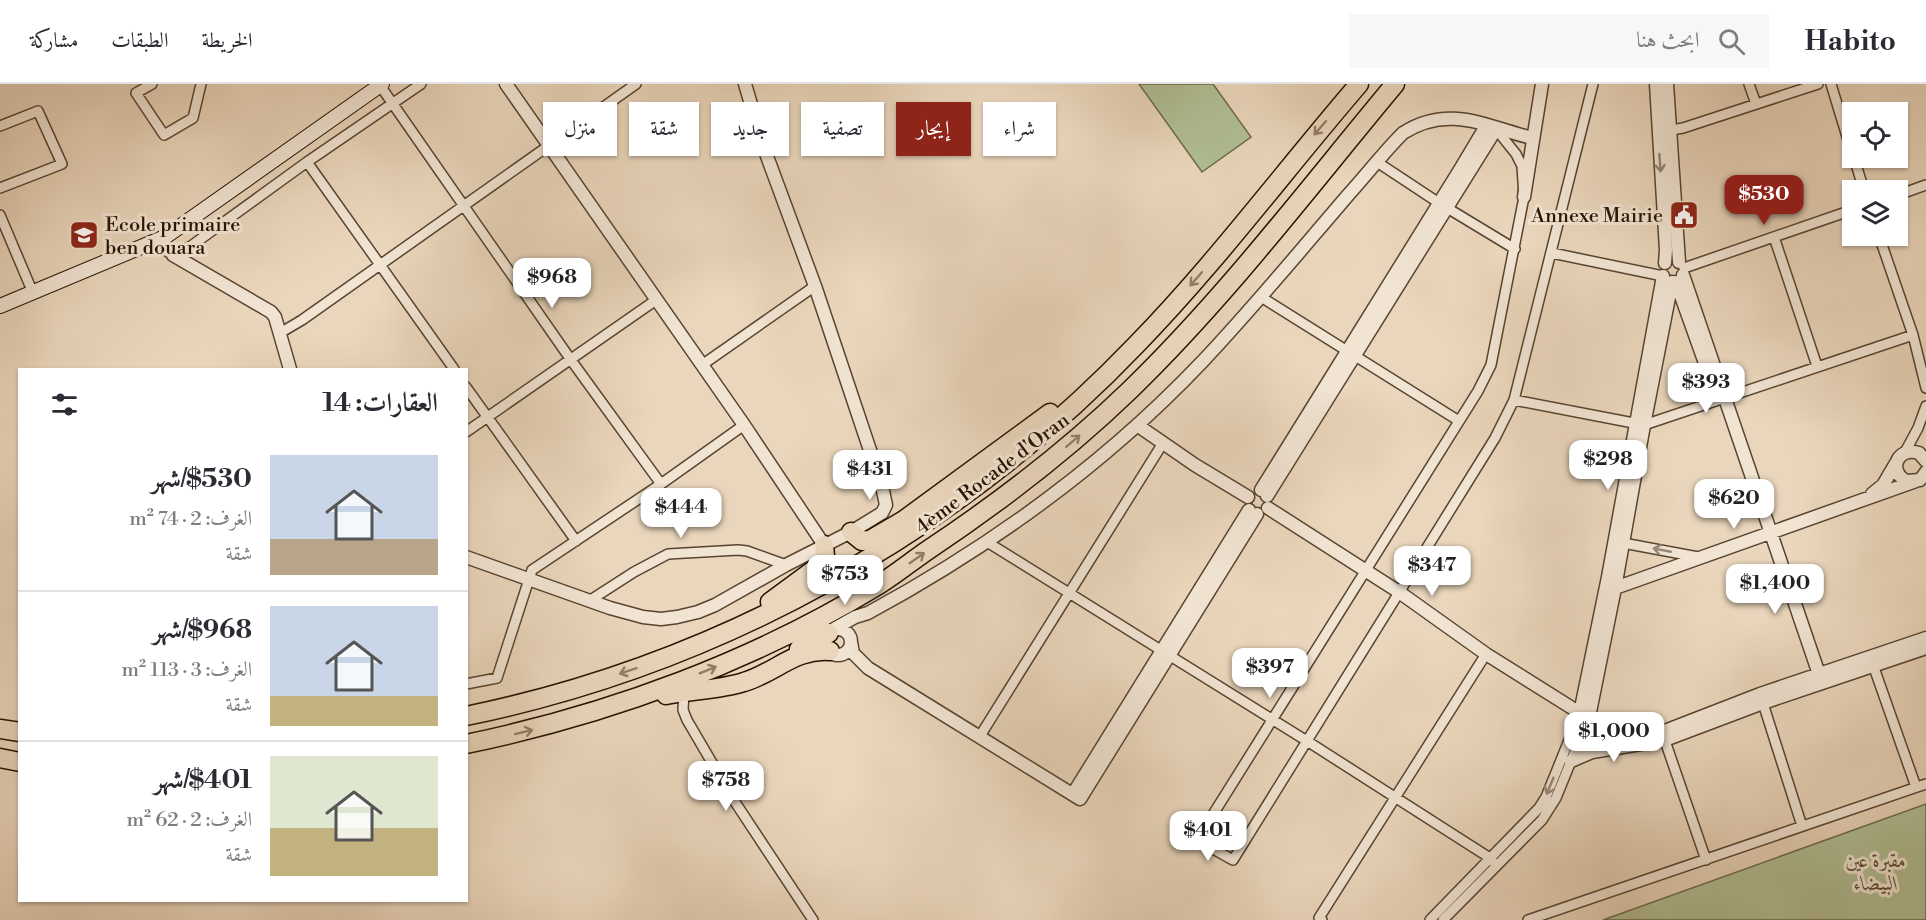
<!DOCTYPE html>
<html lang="ar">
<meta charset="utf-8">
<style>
body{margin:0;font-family:"Libre Bodoni",Amiri,serif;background:#f7f7f7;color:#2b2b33;direction:rtl;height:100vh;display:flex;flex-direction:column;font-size:22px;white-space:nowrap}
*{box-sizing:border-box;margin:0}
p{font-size:20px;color:#7c7c81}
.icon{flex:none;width:33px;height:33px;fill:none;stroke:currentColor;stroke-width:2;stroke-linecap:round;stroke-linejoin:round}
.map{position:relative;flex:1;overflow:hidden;direction:ltr}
.side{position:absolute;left:18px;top:284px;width:450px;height:534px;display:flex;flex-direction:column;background:#fff;border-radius:0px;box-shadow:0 2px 4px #0004;direction:rtl}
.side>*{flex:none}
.guide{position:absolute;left:486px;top:18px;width:570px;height:54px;direction:rtl;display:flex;gap:12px}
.controls{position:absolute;left:1842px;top:18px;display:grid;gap:12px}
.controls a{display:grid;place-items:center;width:66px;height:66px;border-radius:0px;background:#fff;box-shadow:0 2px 4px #0004;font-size:30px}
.price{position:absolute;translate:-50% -51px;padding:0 14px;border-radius:12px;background:#fff;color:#222;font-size:20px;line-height:39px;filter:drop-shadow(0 2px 3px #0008)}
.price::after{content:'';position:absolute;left:50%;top:36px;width:18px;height:14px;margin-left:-9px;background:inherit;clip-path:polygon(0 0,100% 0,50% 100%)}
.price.active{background:#8f2418;color:#fff}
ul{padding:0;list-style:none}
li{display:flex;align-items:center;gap:18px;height:150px;padding:0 30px}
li+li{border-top:2px solid #e1e1e2}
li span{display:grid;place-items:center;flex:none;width:168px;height:120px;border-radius:0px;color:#555}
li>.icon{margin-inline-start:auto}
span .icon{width:72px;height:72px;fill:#fffc;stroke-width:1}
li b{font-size:26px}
h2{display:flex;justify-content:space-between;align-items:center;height:72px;padding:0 30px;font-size:26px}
.tag{padding:0 21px;border-radius:0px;background:#fff;box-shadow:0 2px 4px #0004;font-size:21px;line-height:54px}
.tag.active{background:#8f2418;color:#fff}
header{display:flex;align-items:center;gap:36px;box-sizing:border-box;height:84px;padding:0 30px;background:#fff;border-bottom:2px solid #e1e1e2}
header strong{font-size:28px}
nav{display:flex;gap:33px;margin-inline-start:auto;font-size:21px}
.search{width:420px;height:54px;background:#f7f7f7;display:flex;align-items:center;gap:15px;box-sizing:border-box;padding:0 21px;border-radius:0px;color:#7c7c81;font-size:22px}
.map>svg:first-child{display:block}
</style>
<header>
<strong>Habito</strong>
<div class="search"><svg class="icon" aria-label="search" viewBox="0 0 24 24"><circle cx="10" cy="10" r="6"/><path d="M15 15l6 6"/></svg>ابحث هنا</div>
<nav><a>الخريطة</a><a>الطبقات</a><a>مشاركة</a></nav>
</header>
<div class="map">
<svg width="1926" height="836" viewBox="0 0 1926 836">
<rect width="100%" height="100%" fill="#ead6bc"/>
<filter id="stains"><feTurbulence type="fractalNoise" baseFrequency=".00333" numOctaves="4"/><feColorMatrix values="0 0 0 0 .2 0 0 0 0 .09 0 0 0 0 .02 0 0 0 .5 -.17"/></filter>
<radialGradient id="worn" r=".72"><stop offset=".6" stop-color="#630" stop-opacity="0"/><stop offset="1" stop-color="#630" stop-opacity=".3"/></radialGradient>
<path fill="#b1bf95" stroke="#6c694c" stroke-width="1.5" d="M 1139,0 L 1213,0 L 1251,53 L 1202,88 Z
M 1926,720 L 1926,836 L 1603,836 Z"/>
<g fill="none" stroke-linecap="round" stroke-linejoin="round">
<g stroke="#584430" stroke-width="12">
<path id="minor" d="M 152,0 L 136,9 L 164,51 L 193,34 L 201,0
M 379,0 L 571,276 L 661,400 L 744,341
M 1749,0 L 1756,20
M 1831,0 L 1852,69
M 0,42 L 38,27 L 62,80 L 0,104
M 1496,45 L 1516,70 L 1522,82 L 1524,113 L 1491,281 L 1478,307 L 1197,756 L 1233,776 L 1495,354 L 1514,316 L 1593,0
M 1666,47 L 1683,44 L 1818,0
M 1854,74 L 1864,106
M 307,78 L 454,285
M 1377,78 L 1439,119 L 1515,165
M 1898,111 L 1926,101
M 0,131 L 33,209
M 1879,152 L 1913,251 L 1926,304
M 1774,153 L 1817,282
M 153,159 L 173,171 L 191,162 L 307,78 L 421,0
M 1552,169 L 1663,192
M 1684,184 L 1852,126
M 1261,213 L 1459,337
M 280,249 L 302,236 L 636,0
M 702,281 L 815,202
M 466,303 L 576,457
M 1514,316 L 1644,341 L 1913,251
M 466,348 L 656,216
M 1905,368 L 1918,344 L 1926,322
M 987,458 L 1307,657 L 1490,774 L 1496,781
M 1623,459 L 1698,473
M 589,517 L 634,488 L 668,470 L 738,466 L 747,467 L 786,481
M 1872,578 L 1916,703
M 466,600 L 497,594 L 532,486 L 661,400
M 684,608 L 683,626 L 687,636 L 735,718 L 813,836
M 1761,613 L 1802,742
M 1663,651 L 1706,776
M 980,652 L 1163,359
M 1322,836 L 1319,834 L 1486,570
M 1430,836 L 1539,724 L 1546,713 L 1580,629
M 1443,836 L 1542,736 L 1556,714 L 1589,633
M 1528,836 L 1926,700"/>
</g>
<g stroke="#584430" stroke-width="15">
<path id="tertiary" d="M 506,0 L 744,341 L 824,461
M 1656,0 L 1666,166 L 1665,179
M 1667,0 L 1679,178
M 1524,113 L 1542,0
M 173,171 L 271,228 L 275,233 L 290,285
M 1683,191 L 1822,599
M 1676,198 L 1711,296
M 1137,341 L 1195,381 L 1248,413
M 1926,377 L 1919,369 C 1898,362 1887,386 1906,397 L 1920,396 L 1926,388
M 1261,406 L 1461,84 L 1486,42
M 1872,410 L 1883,401 L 1896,379
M 1267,412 L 1496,45
M 1268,424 L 1399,508 L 1486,570 L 1580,629 L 1613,646 L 1649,657
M 466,473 L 610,524 L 643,533 L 661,535 L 677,533 L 698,528 L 715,521 L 786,481 L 851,448 L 882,429 L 886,421 L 882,402 L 815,202 L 764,64 L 745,0
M 1610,503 L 1615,504 L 1916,397
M825 558a13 13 0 1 1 26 0a13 13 0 1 1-26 0Z
M 832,546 L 855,533 L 868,529 C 990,463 1106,379 1202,278 C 1253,224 1300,167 1349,110 C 1367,90 1384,68 1403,49 C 1448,20 1485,42 1532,54
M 851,558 L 853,569 L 868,584 L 1080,715 L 1257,430
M 1580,629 L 1608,493 L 1663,192
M 1589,633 L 1615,504 L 1644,341 L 1672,198
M 1649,657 L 1662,648 L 1760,610 L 1926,554
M 1571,677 L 1592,668 L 1665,656 L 1763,619 L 1926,564
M 1073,710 L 1249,426"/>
</g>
<g stroke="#271302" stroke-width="16">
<path id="secondary" d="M 0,222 L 165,153 L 382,0"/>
</g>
<g stroke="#271302" stroke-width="21">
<path id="motorway" d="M 851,448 L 862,457 L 870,456 L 904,436 L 1050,329
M 770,518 L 823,479 L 825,472 L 824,461
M 799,565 L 829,549
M 666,611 C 691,606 719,606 744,598 C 775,589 795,564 830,567
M 466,632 C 720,580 957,448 1136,261 C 1216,179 1284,87 1359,0
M 0,645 L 20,648
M 466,660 C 611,630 754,577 880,500 C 897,489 912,477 928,466 C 1000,418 1068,366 1130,306 C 1227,212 1309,103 1395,0
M 0,674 L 20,678"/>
</g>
<use href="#minor" stroke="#f1e4d3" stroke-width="9"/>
<use href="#tertiary" stroke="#f1e4d3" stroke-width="12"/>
<use href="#secondary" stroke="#f1e4d3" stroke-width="14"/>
<use href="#motorway" stroke="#ead6bc" stroke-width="18"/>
</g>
<defs><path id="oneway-shaft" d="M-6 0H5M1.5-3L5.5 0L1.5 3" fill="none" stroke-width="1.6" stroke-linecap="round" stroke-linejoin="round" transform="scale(1.5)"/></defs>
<g stroke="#927e68">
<use href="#oneway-shaft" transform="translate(1320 44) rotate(131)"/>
<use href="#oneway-shaft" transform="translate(1196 195) rotate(131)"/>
<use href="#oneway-shaft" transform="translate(1073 357) rotate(-41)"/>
<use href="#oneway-shaft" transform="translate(917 474) rotate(-35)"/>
<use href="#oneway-shaft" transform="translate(708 586) rotate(-22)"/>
<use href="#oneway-shaft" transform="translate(628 587) rotate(161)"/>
<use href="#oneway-shaft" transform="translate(524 648) rotate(-14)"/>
</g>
<g stroke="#968675">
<use href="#oneway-shaft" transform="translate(1660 79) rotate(86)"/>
<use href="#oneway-shaft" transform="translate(1662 466) rotate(-169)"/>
<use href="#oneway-shaft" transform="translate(1550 702) rotate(113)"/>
</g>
<defs>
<g id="civic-square" transform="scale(1.5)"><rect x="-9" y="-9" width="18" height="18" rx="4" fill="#8f2418" stroke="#f1e4d3"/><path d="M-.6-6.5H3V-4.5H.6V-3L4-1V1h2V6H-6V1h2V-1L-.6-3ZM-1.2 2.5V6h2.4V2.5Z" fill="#fff"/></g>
<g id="school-square" transform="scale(1.5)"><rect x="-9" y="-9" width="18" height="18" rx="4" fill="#8f2418" stroke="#f1e4d3"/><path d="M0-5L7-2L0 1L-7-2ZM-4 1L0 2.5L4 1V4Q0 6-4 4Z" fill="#fff"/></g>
</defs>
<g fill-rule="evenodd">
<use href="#civic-square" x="1684" y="131"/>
<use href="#school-square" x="84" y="151"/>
</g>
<g text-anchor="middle" stroke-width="6" stroke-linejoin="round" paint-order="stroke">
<g font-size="20" fill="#271302" stroke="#f1e4d3" text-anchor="end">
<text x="1663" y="138">Annexe Mairie</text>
<text x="105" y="147" text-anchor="start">Ecole primaire<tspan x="105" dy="23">ben douara</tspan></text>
</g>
<g font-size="20" fill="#271302" stroke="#f1e4d3">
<text transform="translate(992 389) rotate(-37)" y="7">4ème Rocade d'Oran</text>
</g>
<g font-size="20" font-style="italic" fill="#574f35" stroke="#f1e4d3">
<text x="1876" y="783">مقبرة عين<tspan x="1876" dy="23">البيضاء</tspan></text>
</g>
</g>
<rect width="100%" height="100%" filter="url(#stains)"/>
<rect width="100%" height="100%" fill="url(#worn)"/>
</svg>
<div class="controls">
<a><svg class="icon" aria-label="locate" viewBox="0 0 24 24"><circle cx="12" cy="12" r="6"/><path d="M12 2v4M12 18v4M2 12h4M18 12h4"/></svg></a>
<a><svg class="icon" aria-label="layers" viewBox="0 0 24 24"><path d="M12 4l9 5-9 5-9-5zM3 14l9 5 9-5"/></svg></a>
</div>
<b class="price active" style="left:1764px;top:142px">$530</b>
<b class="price" style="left:552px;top:225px">$968</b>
<b class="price" style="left:1706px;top:330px">$393</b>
<b class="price" style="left:1608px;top:407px">$298</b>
<b class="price" style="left:870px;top:417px">$431</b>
<b class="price" style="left:1734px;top:446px">$620</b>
<b class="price" style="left:681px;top:455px">$444</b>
<b class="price" style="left:1432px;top:513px">$347</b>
<b class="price" style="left:845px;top:522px">$753</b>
<b class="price" style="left:1775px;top:531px">$1,400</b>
<b class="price" style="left:1270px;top:615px">$397</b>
<b class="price" style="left:1614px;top:679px">$1,000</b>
<b class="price" style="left:726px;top:728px">$758</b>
<b class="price" style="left:1208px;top:778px">$401</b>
<div class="guide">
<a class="tag">شراء</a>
<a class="tag active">إيجار</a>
<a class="tag">تصفية</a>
<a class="tag">جديد</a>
<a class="tag">شقة</a>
<a class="tag">منزل</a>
</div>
<section class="side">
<h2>العقارات: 14<svg class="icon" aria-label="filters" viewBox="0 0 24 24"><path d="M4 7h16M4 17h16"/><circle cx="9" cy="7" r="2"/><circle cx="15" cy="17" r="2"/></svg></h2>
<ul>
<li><span style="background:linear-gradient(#c9d6e8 70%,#b9a48a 0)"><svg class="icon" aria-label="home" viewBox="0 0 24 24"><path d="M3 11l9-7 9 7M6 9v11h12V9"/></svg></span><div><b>$530/شهر</b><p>الغرف: 2 · 74 m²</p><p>شقة</p></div></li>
<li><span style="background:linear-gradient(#c9d6e8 75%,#c2b280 0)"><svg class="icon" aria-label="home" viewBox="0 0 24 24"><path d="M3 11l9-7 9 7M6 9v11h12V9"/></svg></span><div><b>$968/شهر</b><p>الغرف: 3 · 113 m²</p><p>شقة</p></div></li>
<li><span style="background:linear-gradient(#dfe7d0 60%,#c2b280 0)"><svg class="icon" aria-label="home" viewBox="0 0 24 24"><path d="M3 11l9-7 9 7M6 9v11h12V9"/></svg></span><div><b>$401/شهر</b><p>الغرف: 2 · 62 m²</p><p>شقة</p></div></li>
</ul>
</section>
</div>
